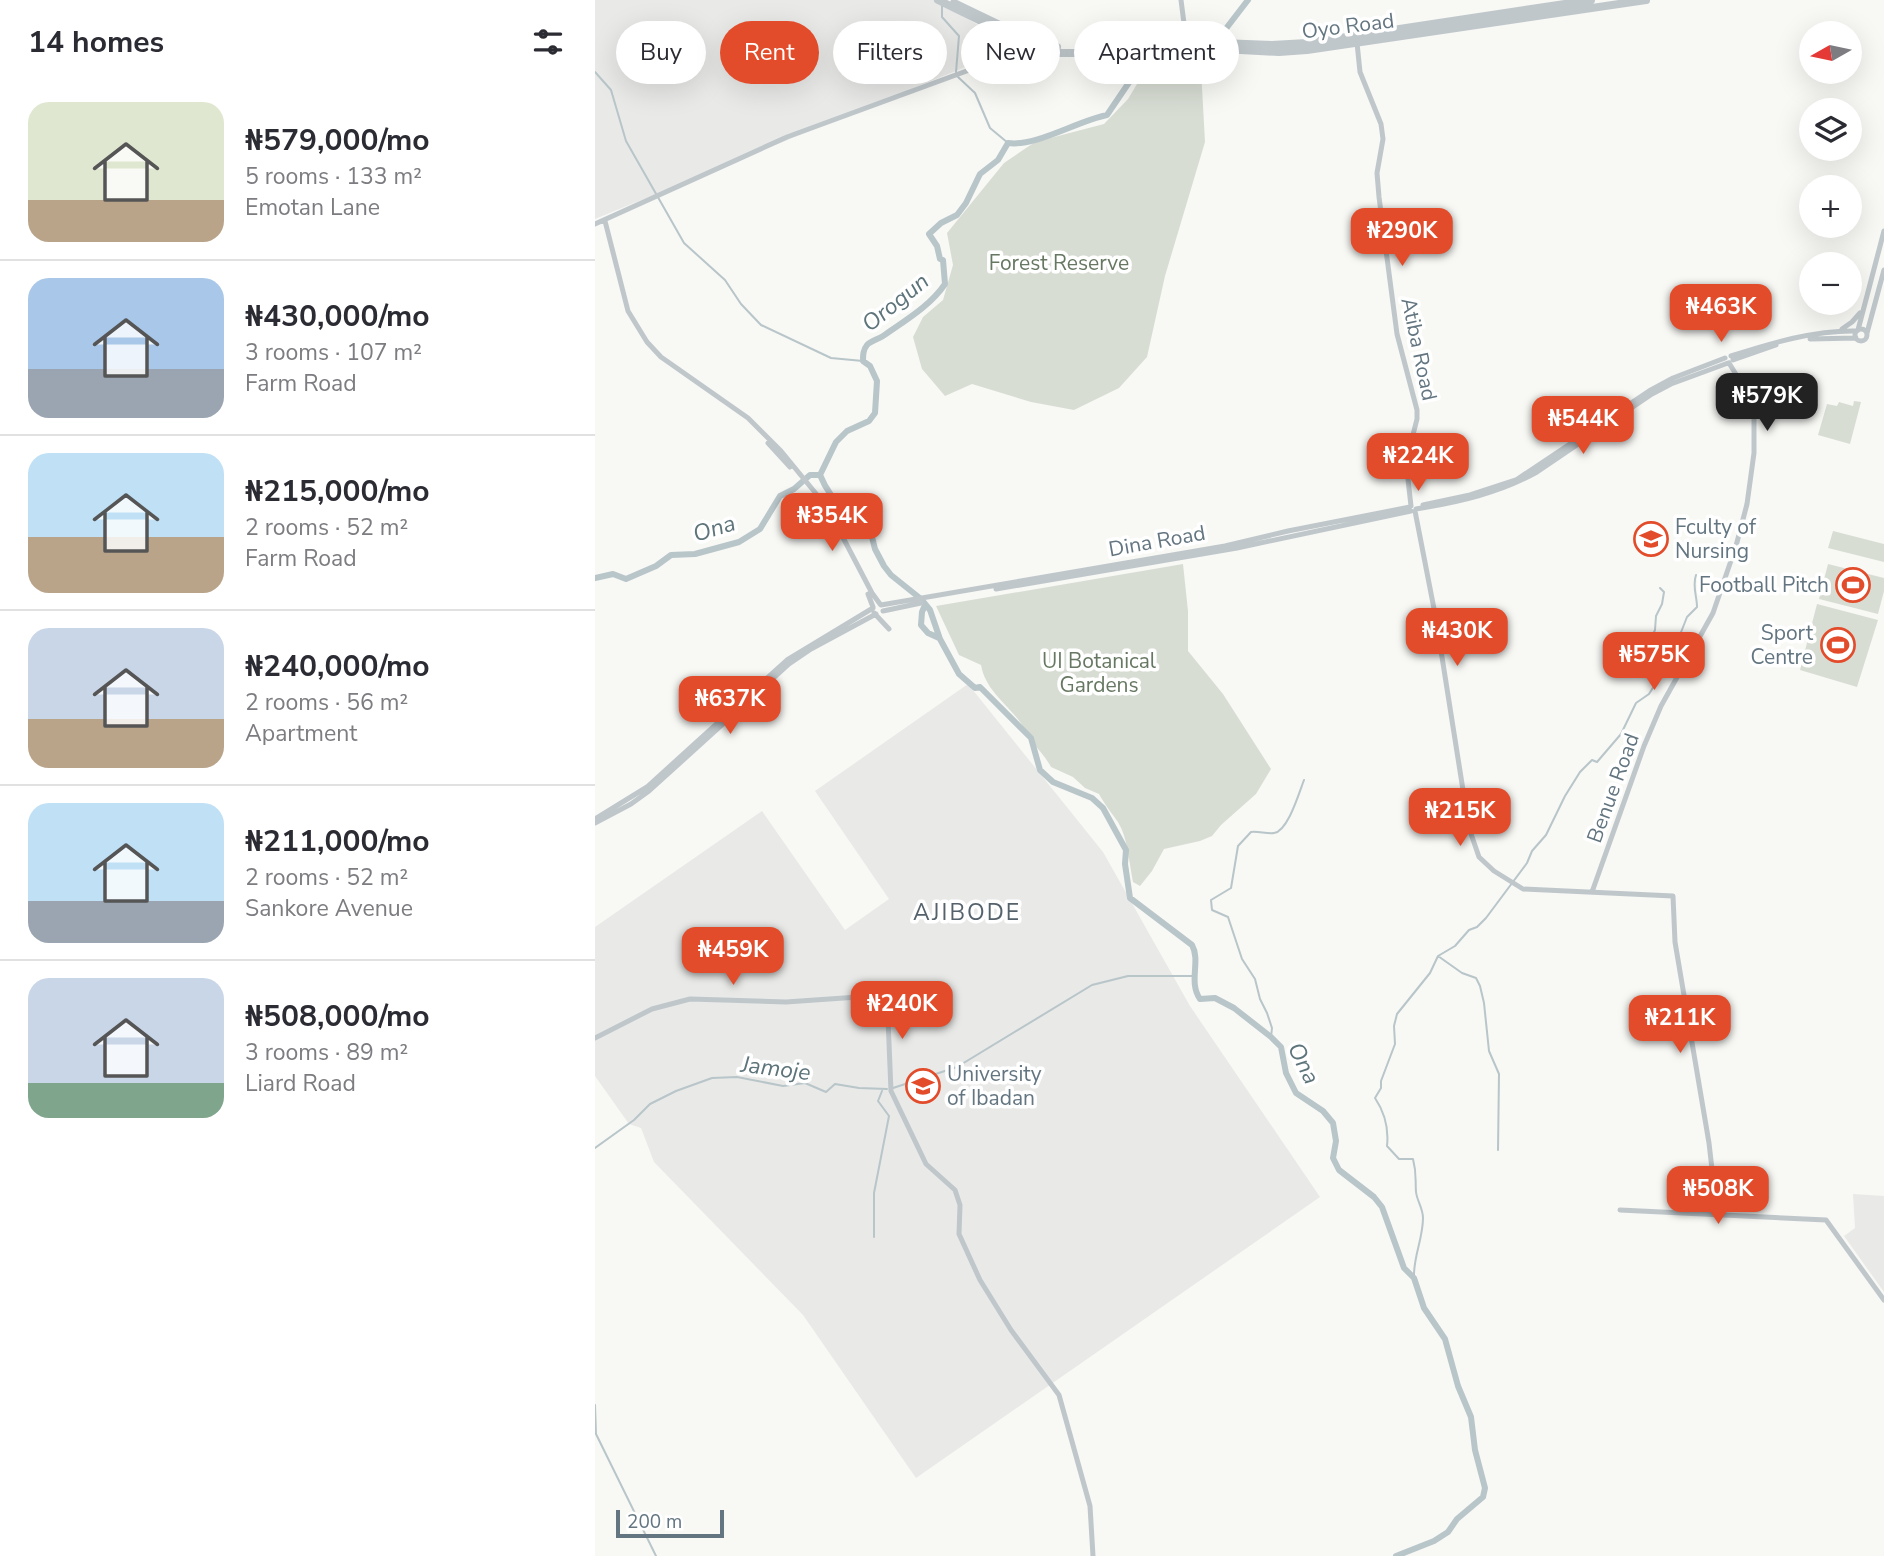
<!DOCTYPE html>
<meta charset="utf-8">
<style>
body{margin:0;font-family:"Nunito Sans",sans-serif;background:#f2f2f3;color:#2b2b33;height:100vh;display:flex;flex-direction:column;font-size:26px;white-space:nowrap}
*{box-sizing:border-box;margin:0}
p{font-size:23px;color:#7c7c81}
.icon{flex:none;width:38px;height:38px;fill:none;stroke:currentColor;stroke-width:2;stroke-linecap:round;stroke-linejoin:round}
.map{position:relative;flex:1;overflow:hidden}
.sheet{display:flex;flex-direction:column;background:#fff;width:595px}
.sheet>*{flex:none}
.hud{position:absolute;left:21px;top:21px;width:665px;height:63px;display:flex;gap:14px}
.needle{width:46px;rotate:261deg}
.buttons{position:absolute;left:1204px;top:21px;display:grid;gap:14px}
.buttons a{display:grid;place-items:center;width:63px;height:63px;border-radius:50%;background:#fff;box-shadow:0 7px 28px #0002;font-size:35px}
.scale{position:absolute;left:21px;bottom:18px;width:108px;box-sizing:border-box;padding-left:7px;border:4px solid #637580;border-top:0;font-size:19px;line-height:24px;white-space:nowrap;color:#637580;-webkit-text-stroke:5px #fff;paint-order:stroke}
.price{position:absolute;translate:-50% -60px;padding:0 16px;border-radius:14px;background:#e24c2b;color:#fff;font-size:23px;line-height:46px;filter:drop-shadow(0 2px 4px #0008)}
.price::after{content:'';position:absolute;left:50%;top:42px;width:21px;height:16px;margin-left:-10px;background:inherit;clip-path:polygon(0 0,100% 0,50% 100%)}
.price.current{background:#222;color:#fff}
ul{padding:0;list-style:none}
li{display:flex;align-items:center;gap:21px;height:175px;padding:0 28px}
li+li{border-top:2px solid #e1e1e2}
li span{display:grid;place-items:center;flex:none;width:196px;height:140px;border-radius:21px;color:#555}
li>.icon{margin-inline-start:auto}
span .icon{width:84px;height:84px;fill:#fffc;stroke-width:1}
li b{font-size:30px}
h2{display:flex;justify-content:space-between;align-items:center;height:84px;padding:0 28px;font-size:30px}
.pill{padding:0 24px;border-radius:32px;background:#fff;box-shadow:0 7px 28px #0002;font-size:24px;line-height:63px}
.pill.current{background:#e24c2b;color:#fff}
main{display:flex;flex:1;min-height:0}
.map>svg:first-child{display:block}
</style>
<main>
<section class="sheet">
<h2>14 homes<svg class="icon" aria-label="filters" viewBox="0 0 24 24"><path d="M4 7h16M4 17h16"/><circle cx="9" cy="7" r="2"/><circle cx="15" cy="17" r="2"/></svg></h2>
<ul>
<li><span style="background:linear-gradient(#dfe7d0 70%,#b9a48a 0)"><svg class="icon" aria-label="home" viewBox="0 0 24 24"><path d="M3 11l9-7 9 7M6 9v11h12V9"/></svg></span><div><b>₦579,000/mo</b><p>5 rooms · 133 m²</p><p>Emotan Lane</p></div></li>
<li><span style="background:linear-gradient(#a9c7e8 65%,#9aa5b1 0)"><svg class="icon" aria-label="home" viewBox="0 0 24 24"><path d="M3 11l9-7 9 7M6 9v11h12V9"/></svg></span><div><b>₦430,000/mo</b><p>3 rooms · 107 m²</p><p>Farm Road</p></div></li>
<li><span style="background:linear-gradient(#bfe0f5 60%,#b9a48a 0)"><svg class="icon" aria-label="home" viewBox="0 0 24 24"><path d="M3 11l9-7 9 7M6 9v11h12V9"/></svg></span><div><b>₦215,000/mo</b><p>2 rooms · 52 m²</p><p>Farm Road</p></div></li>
<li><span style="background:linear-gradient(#c9d6e8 65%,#b9a48a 0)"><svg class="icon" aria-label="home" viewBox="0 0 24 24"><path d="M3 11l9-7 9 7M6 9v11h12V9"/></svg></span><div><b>₦240,000/mo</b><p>2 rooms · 56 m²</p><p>Apartment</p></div></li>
<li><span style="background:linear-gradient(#bfe0f5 70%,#9aa5b1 0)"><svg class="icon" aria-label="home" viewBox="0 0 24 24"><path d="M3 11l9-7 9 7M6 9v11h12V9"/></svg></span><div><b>₦211,000/mo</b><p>2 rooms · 52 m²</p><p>Sankore Avenue</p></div></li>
<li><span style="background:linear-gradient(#c9d6e8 75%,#7fa58c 0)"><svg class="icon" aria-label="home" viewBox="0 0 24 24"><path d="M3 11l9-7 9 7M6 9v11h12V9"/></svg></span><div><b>₦508,000/mo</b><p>3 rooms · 89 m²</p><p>Liard Road</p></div></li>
</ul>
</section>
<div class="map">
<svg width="1289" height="1556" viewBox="0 0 1289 1556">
<rect width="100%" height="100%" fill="#f8f8f5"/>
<path fill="#e9e9e8" d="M 0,0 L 342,0 L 419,47 L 0,219 Z
M 373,684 L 508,852 L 595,1006 L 725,1197 L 321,1478 L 208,1315 L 59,1162 L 46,1128 L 34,1124 L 0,1076 L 0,927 L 167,811 L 250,930 L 294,899 L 220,791 Z
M 1258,1194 L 1289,1196 L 1289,1292 L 1249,1236 L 1260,1228 Z"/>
<path fill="#d8ddd4" d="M 606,69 L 610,142 L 570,276 L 552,357 L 524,388 L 479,410 L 436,402 L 377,384 L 350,396 L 327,369 L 318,337 L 328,317 L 348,300 L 358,265 L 352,233 L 409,163 L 440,142 L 509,124 L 533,99 L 542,84 Z
M 1259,401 L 1266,402 L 1255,444 L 1223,435 L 1232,404 L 1242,406 L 1244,402 L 1258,406 Z
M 1238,531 L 1289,544 L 1289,562 L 1233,548 Z
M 588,564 L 593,611 L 593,651 L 628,694 L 676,769 L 661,794 L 626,825 L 617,836 L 605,841 L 569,849 L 557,871 L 545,886 L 538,882 C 534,863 533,838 523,822 C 516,812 510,805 504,794 L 490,788 L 478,777 L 456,767 C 451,757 443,750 437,741 C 432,733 428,725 422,718 C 408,701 390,688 386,665 L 364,655 L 341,606 Z
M 1233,564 L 1289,578 L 1289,591 L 1283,614 L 1224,599 Z
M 1222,604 L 1283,620 L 1262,687 L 1205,670 Z"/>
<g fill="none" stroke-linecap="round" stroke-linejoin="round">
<path stroke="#b8c5c9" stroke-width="2" d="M 347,5 L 347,17 L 364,36 L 361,72
M 611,61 L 616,53
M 0,72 L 16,90 L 31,141 L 89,243 L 130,280 L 146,304 L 166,325 L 236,358 L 268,361
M 363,77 L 380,93 L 395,128 L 413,143
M 1065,588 L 1069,592 L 1067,604 L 1061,616 L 1060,630 L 1054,642 L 1059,644 L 1065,638 L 1067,640 L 1067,657
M 843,956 L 867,973 L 881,978 L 885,986 L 889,1003 L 894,1051 L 904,1074 L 903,1150
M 676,1037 L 677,1028 L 672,1013 L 665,999 L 660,979 L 647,959 L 633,917 L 617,910 L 616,900 L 636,888 L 643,846 L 656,832 C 663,831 672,834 679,833 C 693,831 704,793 709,780
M 298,1088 L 362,1067 L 497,985 L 533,976 L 598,976
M 0,1148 L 39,1120 L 55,1104 L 81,1091 L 117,1078 L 142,1077 L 188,1086 L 210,1083 L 231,1092 L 240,1084 L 264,1088 L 292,1089
M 279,1237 L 279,1193 L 294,1116 L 283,1101 L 287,1091
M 819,1278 C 818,1257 828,1239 828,1218 C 828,1208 822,1201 821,1192 C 820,1179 822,1174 818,1159 L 804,1159 L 792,1146 C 794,1128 790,1113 780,1098 L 786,1088 L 786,1081 L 800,1044 L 799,1026 L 802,1014 L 835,973 L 843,956 L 860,946 L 874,930 L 882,927 L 891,918 L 932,863 L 937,851 L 951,835 L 970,796 L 985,772 L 997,760 L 1002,762 L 1026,734 L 1041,703 L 1054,694 L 1059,686 L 1060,673 L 1067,657 L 1079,650 L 1092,617 L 1102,607 C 1102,596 1097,586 1101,575
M 0,1405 L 1,1434 L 61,1556"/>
<path stroke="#b8c5c9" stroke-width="6" d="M 623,39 L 653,0
M 225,475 C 230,487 237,499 248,507 C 251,509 256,509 259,511 C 268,517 267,528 276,533 L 280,549 L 289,566 L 296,575 L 326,599 L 335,610 L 345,639 L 364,674 L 380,688 L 385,687 L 436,738 L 445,770 L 458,782 L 497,798 L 508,808 L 531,850 L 530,864 L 535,898 L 597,945 C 606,961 593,982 605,999 L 620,998 L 639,1008 L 676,1037 L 686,1047 L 691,1073 L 701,1093 L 728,1111 L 738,1123 L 741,1141 L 738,1158 L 744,1170 L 779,1197 L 787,1207 L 809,1268 L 819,1278 L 829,1308 L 850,1339 L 863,1386 L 876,1417 L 880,1450 L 890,1488 L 888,1497 L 862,1519 L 853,1532 L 839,1541 L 801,1556
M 225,475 L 241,442 L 252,431 L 274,421 L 280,413 L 282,381 L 275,366 L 268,361 C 268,355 268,350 272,345 C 276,340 285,339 291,334 C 311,320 336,305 350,284 L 348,260 L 345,259 L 342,246 L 334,234 L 346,223 L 362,215 L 371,203 L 385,174 L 403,160 L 413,143 C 441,147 482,121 512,115 L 535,81 L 550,75 L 569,81 L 584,78 L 596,66 L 611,61
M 0,578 L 18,574 L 31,579 L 61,566 L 76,555 L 100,554 L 144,542 L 165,529 L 185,496 L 199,489 L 215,475 L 225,475
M 330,605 L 327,612 L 326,625 L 333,633 L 344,638"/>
<path stroke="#bfc7cb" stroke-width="5" d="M 586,0 L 592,47
M 762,43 L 765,72 L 786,124 L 788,139 L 782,173 L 784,197 L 802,334 L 822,410 L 822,419 L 811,462 L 816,506
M 10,221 L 33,311 L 52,342 L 66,357 L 153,418 L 186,451 L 232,507 L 277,593 L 285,604
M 0,224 L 192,137 L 434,48 L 437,44
M1260 335a6 6 0 1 1 12 0a6 6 0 1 1-12 0Z
M 1247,329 L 1257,322 L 1265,313
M 1263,330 L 1289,231
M 1272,333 L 1289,270
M 1215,339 L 1261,338
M 1136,356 C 1176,343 1220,330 1262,331
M 1138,360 L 1181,345
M 173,443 L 195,467
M 828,505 L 875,495 L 921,480 L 1054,391 L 1078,378 L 1130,358
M 821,509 C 864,502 904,493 942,472 L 1057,394 L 1076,384 L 1133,363
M 820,511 L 841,619 L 874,828 L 884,857 L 899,871 L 928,889 L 1078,896 L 1080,942 L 1114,1143 L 1122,1213
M 401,589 L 642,548 L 816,511
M 273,594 L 278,607
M 286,605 L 630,546 L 693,531 L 815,507
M 288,611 L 326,603
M 279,613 L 294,629
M 0,819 L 52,787 L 192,660 L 278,608
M 0,823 L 36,804 L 54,791 L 194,664 L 216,649 L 281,614
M 997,892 L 1049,746 L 1066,706 L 1118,613 L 1141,546 L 1152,504 L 1159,453 L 1159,419 L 1153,394 L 1134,363
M 0,1038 L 57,1009 L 95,999 L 191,1002 L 292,995 L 296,1091 L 331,1164 L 360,1190 L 365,1205 L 364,1234 L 385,1280 L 416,1330 L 464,1395 L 495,1506 L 498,1556
M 1025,1210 L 1231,1220 L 1289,1300"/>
<path stroke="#bfc7cb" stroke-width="8" d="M 343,0 L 439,47 L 466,53 L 515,53 L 592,47 L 684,52 L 712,50 L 1051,0
M 359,3 L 407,26
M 428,36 L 462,47
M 625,43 L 677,45 L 712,43 L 996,0
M 549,44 L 584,42
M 500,49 L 532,46"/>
</g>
<defs>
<g id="university-ring" transform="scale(1.75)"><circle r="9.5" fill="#fff" stroke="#e24c2b" stroke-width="1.5"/><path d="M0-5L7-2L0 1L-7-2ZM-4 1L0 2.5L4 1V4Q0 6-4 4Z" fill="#e24c2b"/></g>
<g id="stadium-ring" transform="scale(1.75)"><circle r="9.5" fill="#fff" stroke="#e24c2b" stroke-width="1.5"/><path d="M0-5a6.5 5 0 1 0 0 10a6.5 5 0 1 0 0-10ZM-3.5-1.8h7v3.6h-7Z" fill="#e24c2b"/></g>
</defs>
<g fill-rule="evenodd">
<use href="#university-ring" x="1056" y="539"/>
<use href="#stadium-ring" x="1258" y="585"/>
<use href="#stadium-ring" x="1243" y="645"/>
<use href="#university-ring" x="328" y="1086"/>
</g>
<g text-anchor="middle" stroke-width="7" stroke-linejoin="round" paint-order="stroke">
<g font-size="21" fill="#637580" stroke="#fff">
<text transform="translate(753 26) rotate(-7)" y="7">Oyo Road</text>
<text transform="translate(824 349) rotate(78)" y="7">Atiba Road</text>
<text transform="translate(562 541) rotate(-10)" y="7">Dina Road</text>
<text transform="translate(1018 788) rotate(-70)" y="7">Benue Road</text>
</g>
<g font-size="21" fill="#677862" stroke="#fff">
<text x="464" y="270">Forest Reserve</text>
<text x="504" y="668">UI Botanical<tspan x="504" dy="24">Gardens</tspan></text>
</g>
<g font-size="21" fill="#637580" stroke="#fff" text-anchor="start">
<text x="1080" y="534">Fculty of<tspan x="1080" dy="24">Nursing</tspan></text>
<text x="1234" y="592" text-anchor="end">Football Pitch</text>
<text x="1218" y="640" text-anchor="end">Sport<tspan x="1218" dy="24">Centre</tspan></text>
<text x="352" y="1081">University<tspan x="352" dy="24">of Ibadan</tspan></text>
</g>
<g font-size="23" font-style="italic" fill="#5e747b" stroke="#fff">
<text transform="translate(300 302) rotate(-39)" y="8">Orogun</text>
<text transform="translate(119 528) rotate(-17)" y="8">Ona</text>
<text transform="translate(709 1063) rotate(63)" y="8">Ona</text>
<text transform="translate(181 1068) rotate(7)" y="8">Jamoje</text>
</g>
<g font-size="23" letter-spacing="2" fill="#55626b" stroke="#fff">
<text x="372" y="920">AJIBODE</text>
</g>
</g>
</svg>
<div class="buttons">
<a><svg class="needle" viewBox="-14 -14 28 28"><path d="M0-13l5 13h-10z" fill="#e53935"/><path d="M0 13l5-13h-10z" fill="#7c7c81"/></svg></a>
<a><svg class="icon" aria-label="layers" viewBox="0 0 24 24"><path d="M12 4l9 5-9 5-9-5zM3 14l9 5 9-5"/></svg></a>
<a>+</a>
<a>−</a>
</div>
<div class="scale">200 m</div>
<b class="price" style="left:807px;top:268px">₦290K</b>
<b class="price" style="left:1126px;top:344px">₦463K</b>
<b class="price current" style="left:1172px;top:433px">₦579K</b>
<b class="price" style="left:988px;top:456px">₦544K</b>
<b class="price" style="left:823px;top:493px">₦224K</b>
<b class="price" style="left:237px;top:553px">₦354K</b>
<b class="price" style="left:862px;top:668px">₦430K</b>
<b class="price" style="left:1059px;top:692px">₦575K</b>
<b class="price" style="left:135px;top:736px">₦637K</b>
<b class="price" style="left:865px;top:848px">₦215K</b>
<b class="price" style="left:138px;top:987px">₦459K</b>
<b class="price" style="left:307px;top:1041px">₦240K</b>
<b class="price" style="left:1085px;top:1055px">₦211K</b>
<b class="price" style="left:1123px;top:1226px">₦508K</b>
<div class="hud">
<a class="pill">Buy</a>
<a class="pill current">Rent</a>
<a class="pill">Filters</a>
<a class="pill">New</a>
<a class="pill">Apartment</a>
</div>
</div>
</main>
